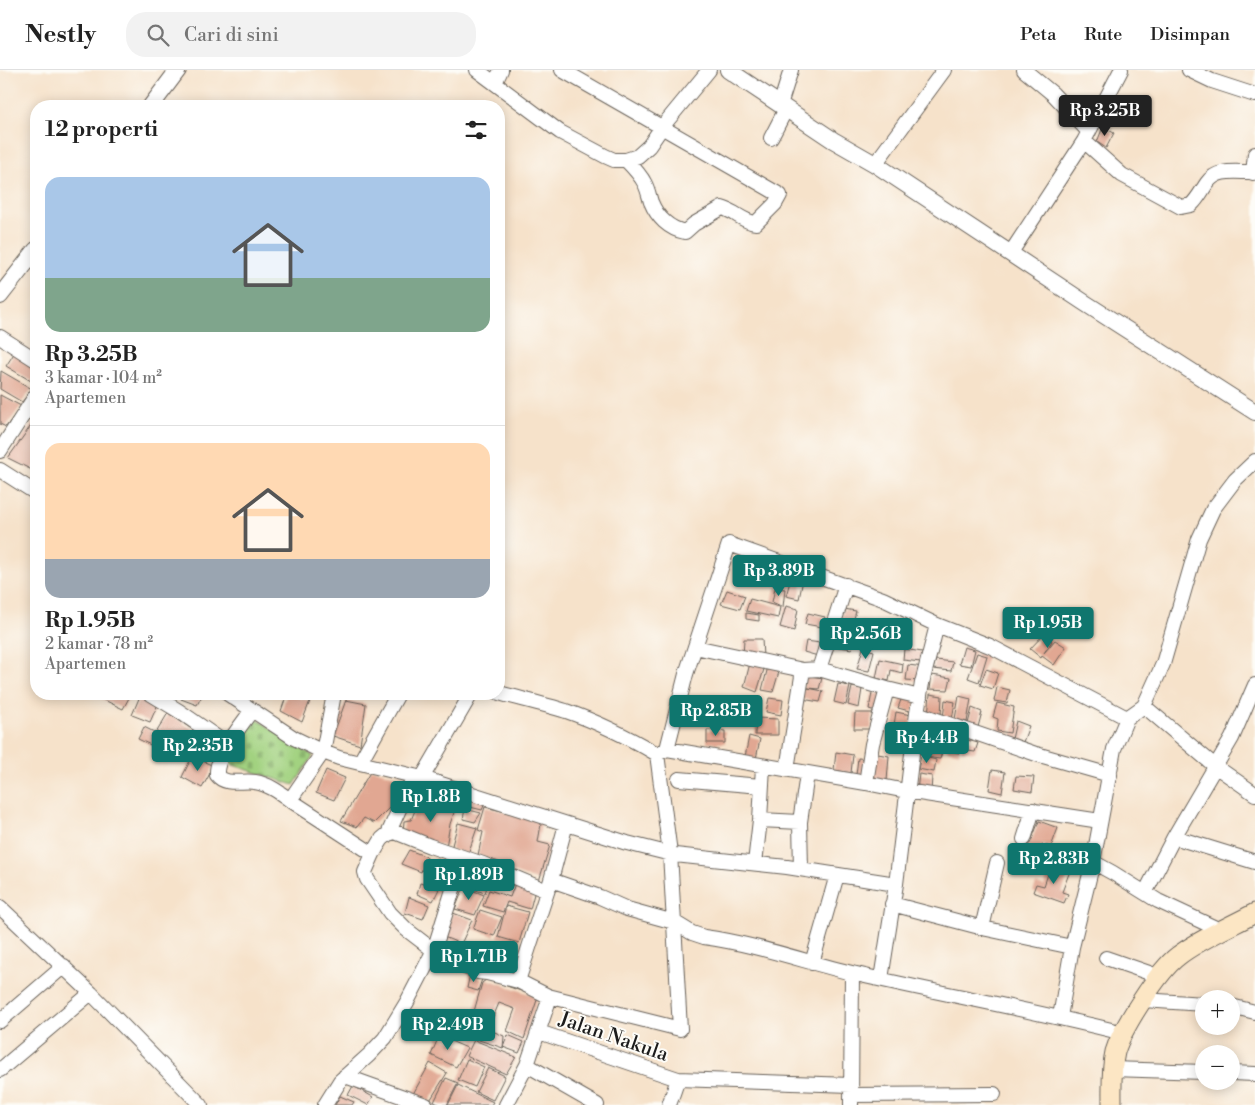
<!DOCTYPE html>
<html lang="id">
<meta charset="utf-8">
<style>
body{margin:0;font-family:"Libre Bodoni",serif;background:#f2f2f2;color:#222;height:100vh;display:flex;flex-direction:column;font-size:19px;white-space:nowrap}
*{box-sizing:border-box;margin:0}
p{font-size:16px;color:#767676}
.icon{flex:none;width:28px;height:28px;fill:none;stroke:currentColor;stroke-width:2;stroke-linecap:round;stroke-linejoin:round}
.map{position:relative;flex:1;overflow:hidden}
.details{position:absolute;left:30px;top:30px;width:475px;height:600px;display:flex;flex-direction:column;background:#fff;border-radius:20px;box-shadow:0 2px 12px #0003}
.details>*{flex:none}
.controls{position:absolute;left:1195px;top:920px;display:grid;gap:10px}
.controls a{display:grid;place-items:center;width:45px;height:45px;border-radius:50%;background:#fff;box-shadow:0 2px 12px #0003;font-size:25px}
.price{position:absolute;translate:-50% -42px;padding:0 11px;border-radius:5px;background:#0f766e;color:#fff;font-size:16px;line-height:32px;filter:drop-shadow(0 1px 2px #0008)}
.price::after{content:'';position:absolute;left:50%;top:30px;width:15px;height:11px;margin-left:-8px;background:inherit;clip-path:polygon(0 0,100% 0,50% 100%)}
.price.active{background:#222;color:#fff}
ul{padding:0;list-style:none}
li{display:grid;align-content:center;gap:10px;height:265px;padding:0 15px}
li+li{border-top:1px solid #e0e0e0}
li span{display:grid;place-items:center;height:155px;border-radius:15px;color:#555}
li>.icon{margin-inline-start:auto}
span .icon{width:90px;height:90px;fill:#fffc;stroke-width:1}
li b{font-size:21px}
h2{display:flex;justify-content:space-between;align-items:center;height:60px;padding:0 15px;font-size:21px}
header{display:flex;align-items:center;gap:30px;box-sizing:border-box;height:70px;padding:0 25px;background:#fff;border-bottom:1px solid #e0e0e0}
header strong{font-size:24px}
nav{display:flex;gap:28px;margin-inline-start:auto;font-size:18px}
.search{width:350px;height:45px;background:#f2f2f2;display:flex;align-items:center;gap:12px;box-sizing:border-box;padding:0 18px;border-radius:20px;color:#767676;font-size:19px}
.map>svg:first-child{display:block}
</style>
<header>
<strong>Nestly</strong>
<div class="search"><svg class="icon" aria-label="search" viewBox="0 0 24 24"><circle cx="10" cy="10" r="6"/><path d="M15 15l6 6"/></svg>Cari di sini</div>
<nav><a>Peta</a><a>Rute</a><a>Disimpan</a></nav>
</header>
<div class="map">
<svg width="1255" height="1035" viewBox="0 0 1255 1035">
<defs>
<pattern id="cemetery-stones" width="16" height="16" patternUnits="userSpaceOnUse" patternTransform="scale(1.25)"><rect width="16" height="16" fill="#a2d280"/><path d="M2 7V4a2 2 0 0 1 4 0v3zM10 15v-3a2 2 0 0 1 4 0v3z" fill="#8bb46e"/></pattern>
</defs>
<rect width="100%" height="100%" fill="#fdfcf7"/>
<filter id="ink" filterUnits="userSpaceOnUse"><feTurbulence type="fractalNoise" baseFrequency=".02" numOctaves="2"/><feDisplacementMap in="SourceGraphic" scale="10" xChannelSelector="R" yChannelSelector="G"/><feConvolveMatrix kernelMatrix="1 2 1 2 8 2 1 2 1" color-interpolation-filters="sRGB"/></filter>
<filter id="wash" filterUnits="userSpaceOnUse"><feTurbulence type="fractalNoise" baseFrequency=".0096" numOctaves="4" result="noise"/><feDisplacementMap in="SourceGraphic" scale="20" xChannelSelector="R" yChannelSelector="G"/><feGaussianBlur stdDeviation="1.12" result="paint"/><feColorMatrix in="noise" values="0 0 0 0 0 0 0 0 0 0 0 0 0 0 0 0 0 1.4 0 .05"/><feComposite in="paint" operator="in"/></filter>
<g filter="url(#wash)">
<rect width="100%" height="100%" fill="#f6e2ca"/>
<path fill="url(#cemetery-stones)" stroke="#5f774e" d="M 252,646 L 313,686 L 294,715 L 233,695 L 226,690 Z"/>
<g id="blocks">
<path fill="#e1a792" d="M 1103,57 L 1114,63 L 1106,78 L 1097,72 Z
M 15,282 L 36,294 L 36,314 L 6,296 Z
M 1,301 L 32,319 L 22,332 L 0,319 Z
M 0,325 L 21,336 L 6,357 L 0,354 Z
M 35,350 L 36,351 L 36,394 L 32,400 L 8,388 Z
M 749,492 L 766,498 L 761,513 L 744,507 Z
M 792,504 L 804,505 L 799,529 L 786,526 Z
M 775,518 L 785,519 L 783,537 L 772,532 Z
M 727,520 L 745,526 L 740,539 L 721,534 Z
M 750,529 L 780,537 L 778,548 L 746,541 Z
M 786,536 L 798,539 L 794,561 L 780,557 Z
M 844,539 L 856,541 L 850,564 L 838,560 Z
M 746,543 L 759,545 L 759,551 L 746,549 Z
M 808,543 L 825,547 L 822,557 L 805,554 Z
M 860,551 L 870,553 L 867,567 L 855,564 Z
M 890,559 L 900,563 L 898,575 L 888,571 Z
M 836,563 L 854,567 L 852,579 L 833,576 Z
M 1044,564 L 1052,571 L 1044,583 L 1055,570 L 1066,577 L 1054,595 L 1042,586 L 1041,588 L 1030,579 Z
M 744,569 L 762,569 L 763,587 L 743,587 Z
M 806,571 L 820,573 L 818,586 L 804,582 Z
M 964,577 L 975,580 L 971,596 L 959,594 Z
M 863,578 L 874,581 L 869,601 L 857,599 Z
M 904,579 L 922,582 L 921,592 L 903,590 Z
M 977,583 L 987,586 L 979,612 L 968,608 Z
M 880,589 L 903,594 L 902,603 L 891,600 L 889,611 L 876,608 Z
M 936,590 L 953,592 L 951,601 L 933,599 Z
M 750,593 L 765,596 L 757,622 L 744,617 Z
M 769,593 L 781,595 L 773,622 L 762,620 Z
M 908,595 L 924,597 L 921,611 L 906,610 Z
M 986,599 L 998,603 L 993,619 L 980,615 Z
M 805,605 L 822,608 L 819,619 L 808,618 L 823,621 L 820,632 L 802,629 Z
M 932,605 L 951,608 L 948,620 L 930,619 Z
M 838,614 L 850,616 L 846,635 L 834,632 Z
M 852,617 L 862,619 L 859,638 L 848,635 Z
M 997,617 L 1010,620 L 1007,633 L 994,631 Z
M 872,623 L 883,625 L 879,642 L 869,639 Z
M 100,624 L 126,624 L 130,626 L 123,639 L 100,628 Z
M 183,624 L 203,624 L 197,635 L 181,629 Z
M 287,624 L 310,631 L 302,652 L 281,641 Z
M 930,624 L 942,626 L 941,646 L 928,645 Z
M 140,626 L 158,634 L 150,652 L 132,645 Z
M 959,626 L 971,629 L 967,652 L 955,649 Z
M 902,627 L 916,630 L 913,642 L 898,638 Z
M 769,628 L 783,630 L 781,645 L 766,642 Z
M 346,630 L 366,634 L 360,675 L 333,666 Z
M 945,630 L 955,632 L 952,650 L 943,649 Z
M 997,633 L 1014,637 L 1010,663 L 997,661 L 998,649 L 993,647 Z
M 972,638 L 982,642 L 978,657 L 968,654 Z
M 896,642 L 911,645 L 910,658 L 894,655 Z
M 168,643 L 193,660 L 188,669 L 198,674 L 190,688 L 178,688 L 138,669 L 144,657 L 156,663 Z
M 855,643 L 873,643 L 871,659 L 854,659 Z
M 756,648 L 778,649 L 778,665 L 755,665 Z
M 1016,651 L 1029,656 L 1023,672 L 1012,669 Z
M 929,653 L 949,659 L 946,670 L 926,665 Z
M 896,657 L 910,660 L 907,674 L 893,671 Z
M 707,660 L 725,661 L 725,673 L 707,673 Z
M 952,660 L 962,662 L 959,683 L 947,680 Z
M 749,666 L 760,669 L 756,689 L 745,687 Z
M 964,669 L 978,673 L 975,682 L 961,680 Z
M 926,675 L 943,678 L 940,689 L 925,687 Z
M 836,682 L 853,685 L 851,703 L 834,700 Z
M 878,684 L 889,686 L 887,711 L 873,710 Z
M 921,686 L 936,690 L 934,702 L 918,699 Z
M 195,688 L 214,696 L 202,718 L 182,707 L 190,691 Z
M 858,688 L 868,689 L 865,706 L 856,705 Z
M 372,699 L 405,709 L 390,737 L 374,753 L 364,748 L 357,757 L 341,751 Z
M 326,700 L 345,708 L 334,730 L 316,723 Z
M 992,700 L 1005,702 L 1002,723 L 989,720 Z
M 919,704 L 932,706 L 931,723 L 917,721 Z
M 1016,706 L 1034,707 L 1032,722 L 1014,719 Z
M 470,726 L 486,731 L 482,740 L 466,736 Z
M 435,728 L 456,737 L 450,754 L 446,777 L 403,763 L 404,751 L 411,750 L 416,738 L 429,741 Z
M 485,737 L 510,743 L 511,738 L 542,748 L 538,772 L 550,775 L 539,811 L 498,797 L 499,792 L 478,785 L 483,762 L 478,760 Z
M 465,739 L 481,743 L 475,752 L 463,749 Z
M 1039,751 L 1058,758 L 1051,777 L 1042,774 L 1039,792 L 1024,790 L 1030,768 L 1032,769 Z
M 458,753 L 477,758 L 468,784 L 451,779 Z
M 409,780 L 427,787 L 421,802 L 401,794 Z
M 435,789 L 454,795 L 450,806 L 432,801 Z
M 470,793 L 492,802 L 485,823 L 464,816 Z
M 1051,795 L 1070,801 L 1062,822 L 1068,824 L 1064,833 L 1033,822 L 1036,814 L 1044,816 Z
M 497,801 L 515,809 L 512,816 L 493,811 Z
M 432,802 L 451,808 L 446,819 L 428,813 Z
M 516,811 L 535,820 L 530,839 L 507,832 L 503,842 L 483,836 L 489,820 L 510,827 Z
M 420,813 L 439,819 L 433,831 L 417,824 Z
M 464,817 L 484,825 L 475,845 L 455,839 Z
M 409,827 L 429,835 L 423,849 L 405,843 Z
M 506,836 L 528,842 L 519,873 L 498,867 Z
M 480,840 L 502,847 L 494,866 L 473,859 Z
M 453,843 L 472,850 L 461,874 L 444,867 Z
M 465,872 L 476,877 L 468,893 L 457,886 Z
M 470,904 L 482,909 L 478,921 L 467,918 Z
M 487,909 L 538,927 L 524,969 L 507,961 L 515,939 L 499,933 L 489,957 L 471,952 L 504,966 L 503,978 L 473,968 L 471,952 L 482,913 Z
M 508,965 L 524,972 L 519,983 L 503,977 Z
M 439,966 L 467,978 L 456,997 L 431,985 Z
M 474,970 L 516,987 L 506,1004 L 466,986 Z
M 467,989 L 484,997 L 475,1017 L 458,1010 Z
M 430,993 L 447,1003 L 429,1032 L 413,1024 Z
M 488,998 L 505,1006 L 493,1030 L 476,1022 Z
M 446,1008 L 458,1013 L 447,1035 L 441,1035 L 434,1032 Z
M 458,1015 L 493,1032 L 491,1035 L 448,1035 Z
M 353,1016 L 373,1027 L 368,1035 L 348,1025 Z
M 340,1026 L 354,1032 L 352,1035 L 335,1035 Z"/>
</g>
</g>
<g filter="url(#ink)">
<use href="#blocks" fill-opacity="0" stroke="#686159" stroke-width="1"/>
<g fill="none" stroke-linecap="round" stroke-linejoin="round">
<g stroke="#686159" stroke-width="16">
<path id="minor" d="M 477,0 L 560,62 L 605,86 L 614,90 L 626,90 L 638,86 L 649,76 L 662,57 L 709,0
M 562,0 L 780,125 L 775,134 L 756,153 C 743,152 735,141 722,138 L 694,154 L 685,162 C 669,159 657,147 651,132 C 649,126 648,120 645,114 C 640,104 633,97 626,90
M 1024,0 L 1053,24 L 1089,62
M 1189,0 L 1212,11 L 1255,25
M 495,13 L 501,0
M 780,35 L 791,0
M 771,68 L 786,39
M 1084,71 L 1122,105 L 1181,137 L 1191,135 C 1198,129 1202,120 1207,113 C 1218,97 1238,103 1255,102
M 875,94 L 944,0
M 1253,103 L 1255,84
M 1010,184 L 1084,71 L 1121,0
M 0,267 L 36,290
M 0,381 L 36,325
M 0,400 L 36,423
M 695,577 L 803,600 L 819,599 L 887,619 L 920,627
M 819,599 L 846,515
M 499,623 C 521,629 544,634 566,641 C 598,652 628,667 657,684
M 151,624 L 179,641 L 228,675
M 228,624 L 294,668 L 323,682 L 339,688 L 422,708 L 627,773 L 675,785 L 787,797 L 896,814
M 334,624 L 323,682 L 290,730 L 373,784 L 365,802 L 367,809 L 390,843 L 407,860 L 437,883 L 460,895 L 478,902 L 487,903 L 518,911
M 1144,636 L 1215,696 L 1255,724
M 252,640 C 241,656 215,686 217,705 C 225,716 243,710 255,712 C 268,714 279,722 290,730
M 917,643 L 1036,684 L 1110,705
M 667,679 L 686,604 L 729,474 L 883,529 L 937,555 L 990,576 L 1127,648
M 657,684 L 667,679 L 866,713 L 906,721 L 1100,751
M 360,692 L 398,624
M 787,699 L 803,600
M 422,708 L 471,624
M 679,709 L 761,716
M 866,713 L 872,674 L 887,619
M 760,750 L 800,752
M 388,764 L 414,706
M 1174,767 L 1255,792
M 1024,769 L 1033,740
M 373,784 L 382,769 L 388,764 L 395,762 L 430,776 L 483,794 L 547,821
M 1093,792 L 1113,803 L 1158,831 L 1222,861
M 755,793 L 760,750 L 763,696
M 801,799 L 800,752 L 807,704
M 551,810 L 600,827 L 627,839 L 674,852 L 692,863 L 704,867 C 754,874 803,891 852,903 C 942,924 1033,940 1123,963
M 1145,823 L 1174,767 L 1232,668 L 1255,615
M 892,834 L 987,859 L 1072,877
M 0,837 L 91,923 L 201,1035
M 982,858 L 997,793
M 1106,888 L 1158,906
M 812,893 L 837,805
M 881,909 L 896,814 L 917,643 L 922,613 L 937,555
M 548,926 L 680,959 L 670,783 L 657,684
M 1143,930 L 1204,934
M 1231,936 L 1255,942
M 1060,947 L 1072,877 L 1093,792 L 1114,679 L 1127,648 L 1144,636 L 1163,594 L 1199,469 L 1213,439 L 1235,410 L 1255,391
M 0,951 L 64,896
M 539,962 L 678,1009 L 669,1035
M 527,995 L 597,1035
M 1112,999 L 1204,1002
M 0,1000 L 91,923
M 1231,1003 L 1255,1004
M 345,1006 L 426,1035
M 678,1009 L 851,1015
M 851,1025 L 994,1024
M 325,1035 L 340,1011 L 369,985 L 385,968 L 407,932 L 434,880 L 463,788
M 506,1035 L 527,995 L 548,933 L 548,926 L 518,911 L 551,810 L 566,754
M 851,1035 L 852,903"/>
</g>
<g stroke="#686159" stroke-width="18">
<path id="tertiary" d="M 728,0 L 833,70 L 875,94 L 1085,233 L 1255,342
M 151,36 L 178,0
M 0,226 L 36,180"/>
</g>
<g stroke="#686159" stroke-width="21">
<path id="secondary" d="M 1112,1035 C 1112,1017 1111,999 1115,982 C 1122,958 1159,900 1178,886 C 1198,870 1231,856 1255,843"/>
</g>
<use href="#minor" stroke="#fff" stroke-width="14"/>
<use href="#tertiary" stroke="#fff" stroke-width="16"/>
<use href="#secondary" stroke="#fce6c4" stroke-width="19"/>
</g>
</g>
<g text-anchor="middle" stroke-width="4" stroke-linejoin="round" paint-order="stroke">
<g font-size="20" fill="#1c1c1c" stroke="#fdfcf7">
<text transform="translate(614 966) rotate(19)" y="7">Jalan Nakula</text>
</g>
</g>
</svg>
<div class="controls">
<a>+</a>
<a>−</a>
</div>
<b class="price active" style="left:1105px;top:67px">Rp 3.25B</b>
<b class="price" style="left:779px;top:527px">Rp 3.89B</b>
<b class="price" style="left:1048px;top:579px">Rp 1.95B</b>
<b class="price" style="left:866px;top:590px">Rp 2.56B</b>
<b class="price" style="left:716px;top:667px">Rp 2.85B</b>
<b class="price" style="left:927px;top:694px">Rp 4.4B</b>
<b class="price" style="left:198px;top:702px">Rp 2.35B</b>
<b class="price" style="left:431px;top:753px">Rp 1.8B</b>
<b class="price" style="left:1054px;top:815px">Rp 2.83B</b>
<b class="price" style="left:469px;top:831px">Rp 1.89B</b>
<b class="price" style="left:474px;top:913px">Rp 1.71B</b>
<b class="price" style="left:448px;top:981px">Rp 2.49B</b>
<section class="details">
<h2>12 properti<svg class="icon" aria-label="filters" viewBox="0 0 24 24"><path d="M4 7h16M4 17h16"/><circle cx="9" cy="7" r="2"/><circle cx="15" cy="17" r="2"/></svg></h2>
<ul>
<li><span style="background:linear-gradient(#a9c7e8 65%,#7fa58c 0)"><svg class="icon" aria-label="home" viewBox="0 0 24 24"><path d="M3 11l9-7 9 7M6 9v11h12V9"/></svg></span><div><b>Rp 3.25B</b><p>3 kamar · 104 m²</p><p>Apartemen</p></div></li>
<li><span style="background:linear-gradient(#ffd9b3 75%,#9aa5b1 0)"><svg class="icon" aria-label="home" viewBox="0 0 24 24"><path d="M3 11l9-7 9 7M6 9v11h12V9"/></svg></span><div><b>Rp 1.95B</b><p>2 kamar · 78 m²</p><p>Apartemen</p></div></li>
</ul>
</section>
</div>
